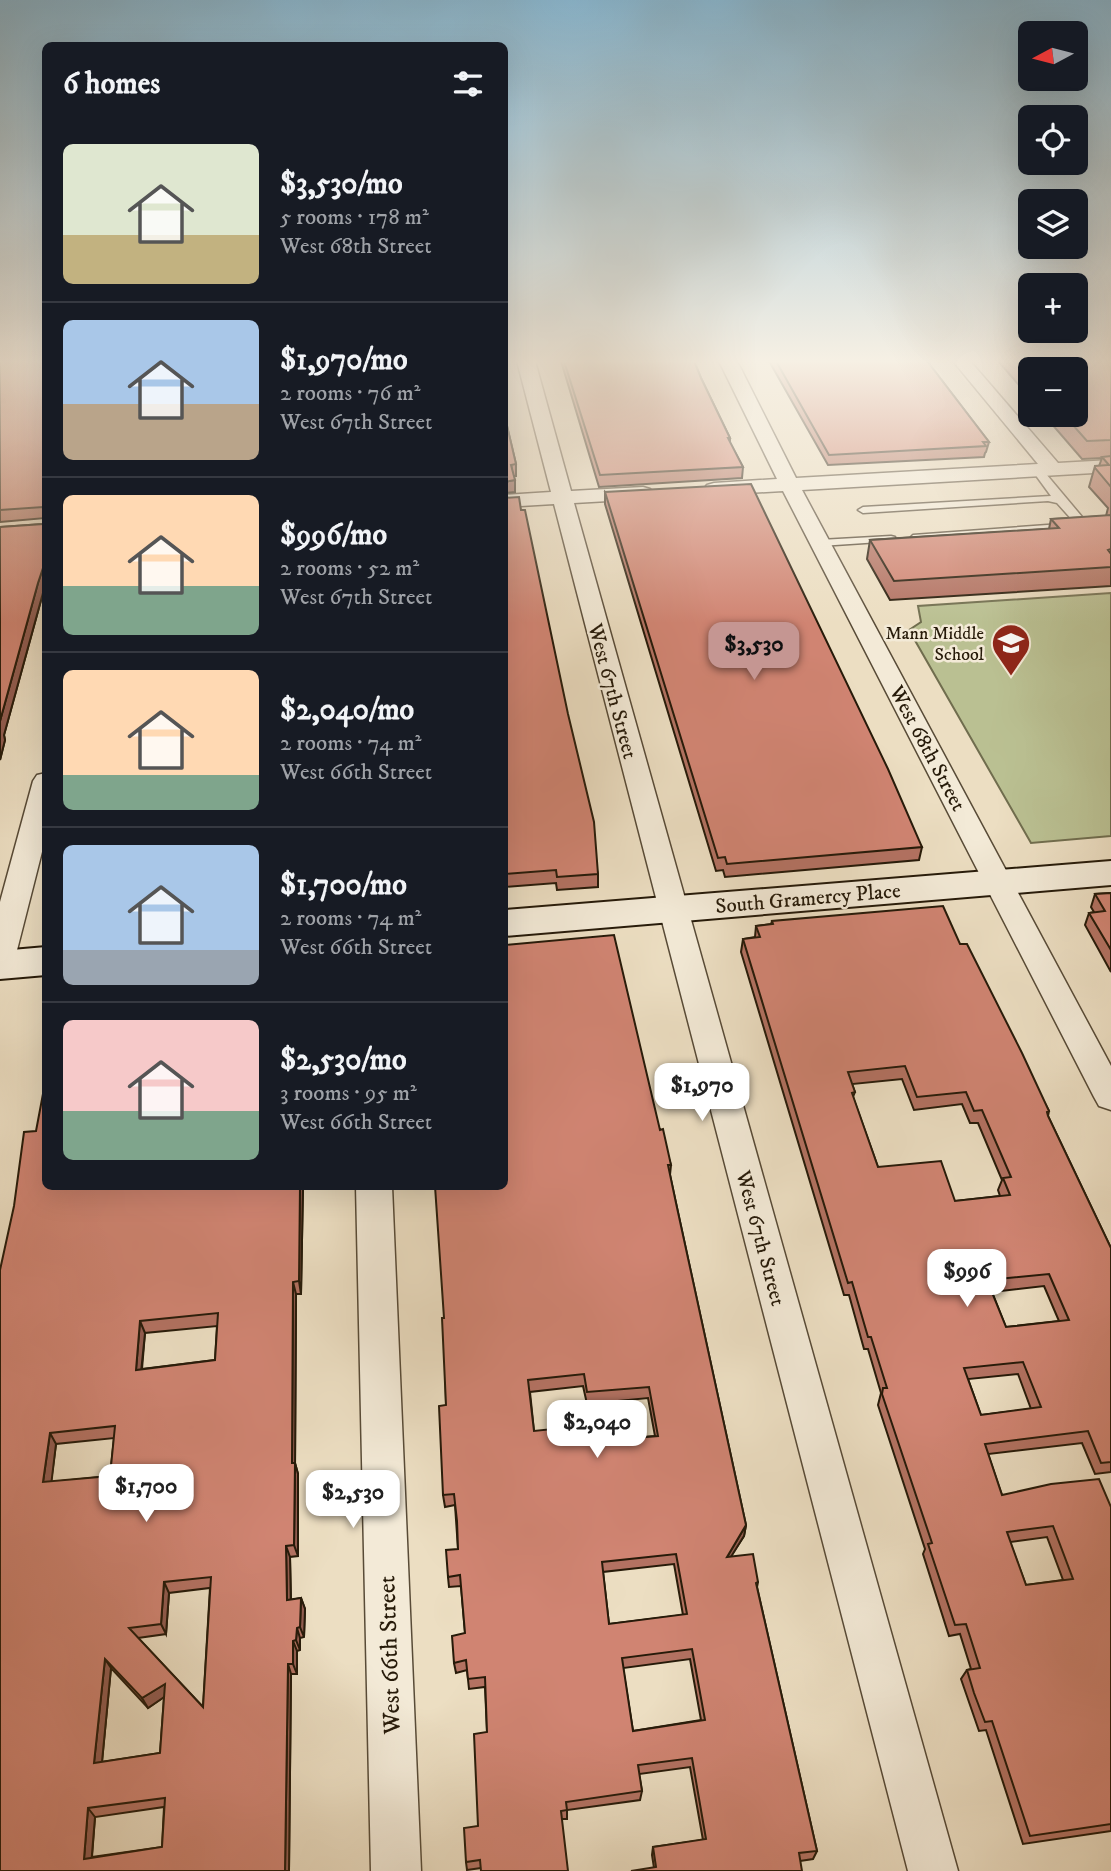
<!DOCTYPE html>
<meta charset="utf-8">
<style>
body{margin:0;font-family:"IM FELL DW Pica",serif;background:#20242c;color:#f1f3f6;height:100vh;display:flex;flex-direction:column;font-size:26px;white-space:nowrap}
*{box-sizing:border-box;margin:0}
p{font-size:23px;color:#9ea1a6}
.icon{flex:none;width:38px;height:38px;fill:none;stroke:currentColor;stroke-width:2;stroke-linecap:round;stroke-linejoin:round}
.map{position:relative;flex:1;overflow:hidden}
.drawer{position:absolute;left:42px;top:42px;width:466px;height:1148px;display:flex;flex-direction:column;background:#171b24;border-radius:10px;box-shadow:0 7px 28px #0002}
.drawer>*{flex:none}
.needle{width:46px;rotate:263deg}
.buttons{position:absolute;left:1018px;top:21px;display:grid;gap:14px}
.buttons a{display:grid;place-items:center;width:70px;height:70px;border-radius:10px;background:#171b24;box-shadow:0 7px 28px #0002;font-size:35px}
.price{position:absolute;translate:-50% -60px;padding:0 16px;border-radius:14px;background:#fff;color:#222;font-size:23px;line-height:46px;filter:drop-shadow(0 2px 4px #0008)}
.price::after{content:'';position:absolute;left:50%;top:42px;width:21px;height:16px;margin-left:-10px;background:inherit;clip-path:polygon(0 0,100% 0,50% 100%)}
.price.active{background:#c59692;color:#111}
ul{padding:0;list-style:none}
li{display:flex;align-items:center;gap:21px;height:175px;padding:0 21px}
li+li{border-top:2px solid #363941}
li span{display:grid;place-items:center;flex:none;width:196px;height:140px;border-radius:10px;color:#555}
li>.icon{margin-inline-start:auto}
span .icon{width:84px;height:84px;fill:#fffc;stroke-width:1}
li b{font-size:30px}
h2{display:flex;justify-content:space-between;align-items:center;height:84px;padding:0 21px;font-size:30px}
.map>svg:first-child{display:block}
</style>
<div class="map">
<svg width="1111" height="1871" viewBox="0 0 1111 1871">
<rect width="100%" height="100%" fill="#ecdec2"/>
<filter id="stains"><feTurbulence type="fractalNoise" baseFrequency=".00286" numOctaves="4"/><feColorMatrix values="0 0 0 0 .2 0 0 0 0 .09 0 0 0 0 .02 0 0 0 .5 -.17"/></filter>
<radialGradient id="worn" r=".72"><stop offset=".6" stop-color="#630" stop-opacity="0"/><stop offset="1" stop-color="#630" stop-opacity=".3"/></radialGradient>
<path fill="#bac092" stroke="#706d4e" stroke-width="2" d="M 1111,593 L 1111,836 L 1031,843 L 909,630 L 921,622 L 918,606 Z"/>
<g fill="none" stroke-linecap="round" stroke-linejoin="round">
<g stroke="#584b37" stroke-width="3">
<path id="lane" d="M 1033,468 L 1041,468 L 1088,524 L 1088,528 L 917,540 L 911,537 L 913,535 L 1075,523 L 1057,503 L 1048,501 L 863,513 L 858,510 L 863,507 L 1051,496 L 1032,470 Z
M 891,536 L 895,537 L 895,541 L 820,546 L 814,543 L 820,540 Z"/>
</g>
<g stroke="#584b37" stroke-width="3">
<path id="street" d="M 517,361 L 535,361 L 571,491 L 643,487 L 650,489 L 653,493 L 650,497 L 643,499 L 574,503 L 958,1871 L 908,1871 L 554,504 L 504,507 L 504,495 L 551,492 Z
M 719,361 L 737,361 L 796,478 L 1038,464 L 953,361 L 970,361 L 1058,463 L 1111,460 L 1111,472 L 802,490 L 1111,1066 L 1111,1110 L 1099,1106 L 1094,1097 L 783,491 L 714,495 L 707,493 L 704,489 L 707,485 L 714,483 L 777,479 Z
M 46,773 L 46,836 L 15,958 L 11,966 L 0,969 L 0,902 L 33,781 L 37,775 Z
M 356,1186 L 392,1186 L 421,1871 L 371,1871 Z"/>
</g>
<g stroke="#261a09" stroke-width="4">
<path id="secondary" d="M 1111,861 L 1111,885 L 504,936 L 504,910 Z
M 46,947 L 46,975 L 0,979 L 0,951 Z"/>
</g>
<use href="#lane" fill="#f3ead7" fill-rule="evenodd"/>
<use href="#street" fill="#f3ead7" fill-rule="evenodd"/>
<use href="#secondary" fill="#f3ead7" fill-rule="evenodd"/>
</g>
<path fill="#b37262" stroke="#261a09" stroke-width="2" fill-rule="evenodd" d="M 0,361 L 46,361 L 46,582 L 4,735 L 5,740 L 0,760 L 0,527 L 43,524 L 45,521 L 45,518 L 0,522 Z
M 561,361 L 694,361 L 701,378 L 730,438 L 730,443 L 743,467 L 742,478 L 599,487 Z
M 769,361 L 927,361 L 989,442 L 986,452 L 985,453 L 984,457 L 828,465 Z
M 998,361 L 1111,361 L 1111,586 L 890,600 L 867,559 L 870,540 L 1049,529 L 1051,519 L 1106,516 L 1108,508 L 1089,487 L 1095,466 L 1099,466 L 1102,458 L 1082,459 L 1044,415 L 1076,415 L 1031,369 L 1031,399 Z
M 504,413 L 516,464 L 516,476 L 514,476 L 515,492 Z
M 605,492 L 922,847 L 919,860 L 725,877 L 723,870 L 716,871 L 605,504 Z
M 504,498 L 598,874 L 598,887 L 557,890 L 556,883 L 504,887 Z
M 1111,893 L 1111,972 L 1085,925 L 1089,913 L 1094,912 L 1091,907 L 1095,894 Z
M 772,921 L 960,944 L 1049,1111 L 1048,1116 L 1111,1248 L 1111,1472 L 1095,1474 L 1082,1443 L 988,1454 L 1002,1495 L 1111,1507 L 1111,1831 L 1023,1844 L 986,1730 L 979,1731 L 961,1679 L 967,1670 L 971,1669 L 960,1634 L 949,1636 L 923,1554 L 925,1549 L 878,1405 L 881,1393 L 868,1349 L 864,1349 L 849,1295 L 844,1295 L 741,952 L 743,939 L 755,937 L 756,926 L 771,924 ZM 902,1079 L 914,1110 L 962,1104 L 970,1123 L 978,1123 L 1002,1180 L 998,1190 L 1000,1196 L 955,1201 L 878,1167 L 853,1097 L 855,1092 L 852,1084 ZM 1044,1286 L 1059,1321 L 1006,1327 L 992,1292 ZM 1018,1374 L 1031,1409 L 981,1415 L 968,1379 ZM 1047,1537 L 1063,1580 L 1026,1585 L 1010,1542 Z
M 660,1130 L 671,1165 L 670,1175 L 676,1203 L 746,1525 L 744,1536 L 731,1556 L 758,1582 L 757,1587 L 817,1851 L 813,1859 L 800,1861 L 654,1868 L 652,1855 L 653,1847 L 703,1840 L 690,1767 L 639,1774 L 642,1791 L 640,1800 L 567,1810 L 567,1819 L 562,1819 L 481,1868 L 467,1870 L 466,1862 L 478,1826 L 487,1732 L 485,1687 L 469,1689 L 467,1670 L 456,1673 L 454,1663 L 465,1633 L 461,1586 L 449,1587 L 448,1577 L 458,1549 L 455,1505 L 445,1507 L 443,1495 L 446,1405 L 444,1318 ZM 583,1386 L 587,1404 L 648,1398 L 655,1436 L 584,1442 L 534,1431 L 530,1392 ZM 674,1564 L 683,1615 L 609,1624 L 603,1572 ZM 690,1659 L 701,1720 L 633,1731 L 623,1668 Z
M 303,1186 L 301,1294 L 296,1294 L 295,1463 L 298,1474 L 298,1556 L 290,1557 L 291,1600 L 301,1598 L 305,1609 L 304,1637 L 300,1638 L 300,1650 L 297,1651 L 297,1674 L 291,1674 L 289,1871 L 0,1871 L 0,1270 ZM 217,1326 L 215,1360 L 142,1369 L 145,1333 ZM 114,1438 L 110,1476 L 51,1482 L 56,1444 ZM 210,1588 L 203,1707 L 138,1638 L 166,1634 L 169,1593 ZM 111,1668 L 148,1708 L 164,1697 L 160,1753 L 102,1762 ZM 164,1807 L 162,1847 L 92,1857 L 95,1817 Z"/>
<path fill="#925c50" stroke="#261a09" stroke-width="2" d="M 515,480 L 515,492 L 504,493 L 504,482 Z
M 46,559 L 46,582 L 4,735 L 5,740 L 0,760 L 0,721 L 38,583 Z
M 300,1186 L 303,1186 L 301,1294 L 299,1281 Z
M 293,1282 L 296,1294 L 295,1474 L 292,1463 Z
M 140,1321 L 145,1333 L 140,1382 L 136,1370 Z
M 50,1433 L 56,1444 L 50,1494 L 43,1482 Z
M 295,1463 L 298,1474 L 298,1556 L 294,1545 Z
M 746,1525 L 744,1536 L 724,1568 L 727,1557 Z
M 286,1546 L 290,1557 L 291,1610 L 287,1600 Z
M 164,1582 L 169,1593 L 166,1634 L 161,1624 Z
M 301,1598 L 305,1609 L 304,1637 L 300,1627 Z
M 297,1628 L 300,1638 L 300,1650 L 296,1640 Z
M 293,1641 L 297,1651 L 297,1674 L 293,1664 Z
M 105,1659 L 111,1668 L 101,1772 L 94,1763 Z
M 288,1664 L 291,1674 L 289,1871 L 285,1871 Z
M 165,1684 L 170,1693 L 148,1708 L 142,1698 Z
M 88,1808 L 95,1817 L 91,1866 L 84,1859 Z"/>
<path fill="#d08472" stroke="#261a09" stroke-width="2" fill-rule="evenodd" d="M 0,361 L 46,361 L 46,559 L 38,583 L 0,721 L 0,527 L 43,524 L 45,521 L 45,509 L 43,507 L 0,510 Z
M 564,361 L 694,361 L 701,378 L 730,438 L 728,438 L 743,467 L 600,475 Z
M 776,361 L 927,361 L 989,442 L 983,442 L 986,446 L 829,455 Z
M 1016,361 L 1111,361 L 1111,440 L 1087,441 L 1064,415 L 1076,415 L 1076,369 L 1031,369 L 1031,377 Z
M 504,413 L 516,464 L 511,465 L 515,480 L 504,482 Z
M 1111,456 L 1111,487 L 1095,468 L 1095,466 L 1109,465 L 1102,457 Z
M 751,484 L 888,769 L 922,847 L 727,864 L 725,857 L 718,858 L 605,492 Z
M 519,497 L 521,510 L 525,510 L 568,714 L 594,822 L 598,874 L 557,877 L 556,870 L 504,874 L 504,498 Z
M 1111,515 L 1111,549 L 1108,550 L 1111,554 L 1111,567 L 894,581 L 870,540 L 1059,528 L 1051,519 Z
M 1111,893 L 1111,950 L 1089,913 L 1105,911 L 1095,894 Z
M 943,906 L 960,944 L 967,944 L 1022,1053 L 1049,1111 L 1047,1112 L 1048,1116 L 1111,1248 L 1111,1462 L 1101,1463 L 1088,1431 L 985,1444 L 1002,1495 L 1051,1484 L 1099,1479 L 1111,1507 L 1111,1824 L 1030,1836 L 992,1721 L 985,1722 L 974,1693 L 967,1670 L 980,1668 L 966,1624 L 955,1625 L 928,1544 L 932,1543 L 882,1394 L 883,1388 L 887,1388 L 871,1337 L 868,1337 L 852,1282 L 848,1283 L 743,939 L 760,937 L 756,926 L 773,924 L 772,921 ZM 905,1066 L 917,1097 L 966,1092 L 974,1111 L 982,1110 L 1011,1177 L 1003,1178 L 1010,1195 L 955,1201 L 941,1161 L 878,1167 L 852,1093 L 855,1092 L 848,1072 ZM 1049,1274 L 1069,1320 L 1006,1327 L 987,1280 ZM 1023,1362 L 1041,1407 L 981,1415 L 964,1368 ZM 1053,1526 L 1073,1579 L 1026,1585 L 1007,1532 Z
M 614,935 L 660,1130 L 663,1129 L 671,1165 L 668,1165 L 676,1203 L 746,1525 L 727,1557 L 753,1554 L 758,1582 L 756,1583 L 817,1851 L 799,1853 L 802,1871 L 631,1871 L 656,1867 L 653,1847 L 706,1839 L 692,1758 L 638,1765 L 642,1791 L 566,1802 L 567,1810 L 561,1811 L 568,1871 L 481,1871 L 480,1860 L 466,1862 L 464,1828 L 478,1826 L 474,1734 L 487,1732 L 485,1677 L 468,1679 L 466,1660 L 454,1663 L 452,1636 L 465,1633 L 460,1575 L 448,1577 L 446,1550 L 458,1549 L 457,1521 L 454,1494 L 443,1495 L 439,1406 L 446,1405 L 442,1318 L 444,1318 L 435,1186 L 504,1186 L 504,945 ZM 584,1374 L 587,1392 L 649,1387 L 658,1436 L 584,1442 L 582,1426 L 534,1431 L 528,1380 ZM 676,1554 L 687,1614 L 609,1624 L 602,1562 ZM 692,1649 L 705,1720 L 633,1731 L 622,1658 Z
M 46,1078 L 46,1186 L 300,1186 L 299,1281 L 293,1282 L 292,1463 L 295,1463 L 294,1545 L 286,1546 L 287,1600 L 301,1598 L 300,1627 L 297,1628 L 296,1640 L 293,1641 L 293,1664 L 288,1664 L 285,1871 L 0,1871 L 0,1270 L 14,1206 L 24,1132 L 36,1131 ZM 218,1313 L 215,1360 L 136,1370 L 140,1321 ZM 115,1426 L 110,1476 L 43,1482 L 50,1433 ZM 211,1577 L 203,1707 L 129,1628 L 161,1624 L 164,1582 ZM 105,1659 L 142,1698 L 165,1684 L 160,1753 L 94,1763 ZM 165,1798 L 162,1847 L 84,1859 L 88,1808 Z"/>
<linearGradient id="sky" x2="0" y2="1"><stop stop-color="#88b7d1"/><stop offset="0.58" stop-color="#f6f0e4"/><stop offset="1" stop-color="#f6f0e4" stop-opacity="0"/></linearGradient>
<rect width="1111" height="623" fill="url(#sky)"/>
<defs>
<g id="school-pin" transform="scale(2.0125)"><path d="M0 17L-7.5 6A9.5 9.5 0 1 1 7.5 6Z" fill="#8f2418" stroke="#f3ead7"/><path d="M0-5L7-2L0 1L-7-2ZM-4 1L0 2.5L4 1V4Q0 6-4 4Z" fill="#fff"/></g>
</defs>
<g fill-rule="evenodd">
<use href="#school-pin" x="1011" y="643"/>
</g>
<g text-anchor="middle" stroke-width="5" stroke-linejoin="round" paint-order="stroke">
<g font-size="18" fill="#261a09" stroke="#f3ead7" text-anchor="end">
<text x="984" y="639">Mann Middle<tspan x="984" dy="21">School</tspan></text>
</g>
<g font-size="21" fill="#261a09" stroke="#f3ead7">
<text transform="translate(613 691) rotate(75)" y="7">West 67th Street</text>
<text transform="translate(928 748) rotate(62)" y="7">West 68th Street</text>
<text transform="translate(808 898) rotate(-5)" y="7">South Gramercy Place</text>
<text transform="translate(761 1238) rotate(75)" y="7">West 67th Street</text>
</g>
<g font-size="24" fill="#261a09" stroke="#f3ead7">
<text transform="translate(389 1655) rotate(-92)" y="8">West 66th Street</text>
</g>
</g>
<rect width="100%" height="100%" filter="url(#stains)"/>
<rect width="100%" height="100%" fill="url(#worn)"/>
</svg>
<div class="buttons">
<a><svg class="needle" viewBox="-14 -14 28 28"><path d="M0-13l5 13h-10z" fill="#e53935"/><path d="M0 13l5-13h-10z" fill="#9ea1a6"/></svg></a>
<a><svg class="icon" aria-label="locate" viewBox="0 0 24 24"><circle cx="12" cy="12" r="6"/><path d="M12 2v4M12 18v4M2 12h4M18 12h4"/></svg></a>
<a><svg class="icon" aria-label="layers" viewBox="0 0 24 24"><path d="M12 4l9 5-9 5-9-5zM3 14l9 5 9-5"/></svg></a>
<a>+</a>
<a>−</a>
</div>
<b class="price active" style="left:754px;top:682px">$3,530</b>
<b class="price" style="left:702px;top:1123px">$1,970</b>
<b class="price" style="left:967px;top:1309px">$996</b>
<b class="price" style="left:597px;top:1460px">$2,040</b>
<b class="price" style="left:146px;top:1524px">$1,700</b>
<b class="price" style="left:353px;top:1530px">$2,530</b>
<section class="drawer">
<h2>6 homes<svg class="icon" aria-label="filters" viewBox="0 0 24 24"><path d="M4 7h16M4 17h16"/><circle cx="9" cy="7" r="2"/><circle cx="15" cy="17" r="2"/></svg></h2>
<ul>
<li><span style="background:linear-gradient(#dfe7d0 65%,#c2b280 0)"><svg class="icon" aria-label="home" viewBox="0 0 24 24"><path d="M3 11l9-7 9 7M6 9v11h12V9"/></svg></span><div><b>$3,530/mo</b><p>5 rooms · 178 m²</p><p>West 68th Street</p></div></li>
<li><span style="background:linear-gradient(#a9c7e8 60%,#b9a48a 0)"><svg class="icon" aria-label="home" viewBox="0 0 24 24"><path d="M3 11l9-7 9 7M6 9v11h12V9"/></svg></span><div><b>$1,970/mo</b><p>2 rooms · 76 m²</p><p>West 67th Street</p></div></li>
<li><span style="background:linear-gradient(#ffd9b3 65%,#7fa58c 0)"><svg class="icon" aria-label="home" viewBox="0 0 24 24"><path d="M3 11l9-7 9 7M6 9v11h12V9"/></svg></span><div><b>$996/mo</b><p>2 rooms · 52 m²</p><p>West 67th Street</p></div></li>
<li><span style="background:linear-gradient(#ffd9b3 75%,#7fa58c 0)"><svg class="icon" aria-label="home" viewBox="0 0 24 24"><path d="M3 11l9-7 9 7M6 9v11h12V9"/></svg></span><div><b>$2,040/mo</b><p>2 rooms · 74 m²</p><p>West 66th Street</p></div></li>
<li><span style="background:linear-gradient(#a9c7e8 75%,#9aa5b1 0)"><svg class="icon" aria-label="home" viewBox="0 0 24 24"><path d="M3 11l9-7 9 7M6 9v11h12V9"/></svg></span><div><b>$1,700/mo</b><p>2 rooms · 74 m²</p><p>West 66th Street</p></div></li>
<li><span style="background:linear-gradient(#f6c9c9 65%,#7fa58c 0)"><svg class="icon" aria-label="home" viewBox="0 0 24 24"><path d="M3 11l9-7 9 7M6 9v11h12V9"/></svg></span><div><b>$2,530/mo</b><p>3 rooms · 95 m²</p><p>West 66th Street</p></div></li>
</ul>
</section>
</div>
